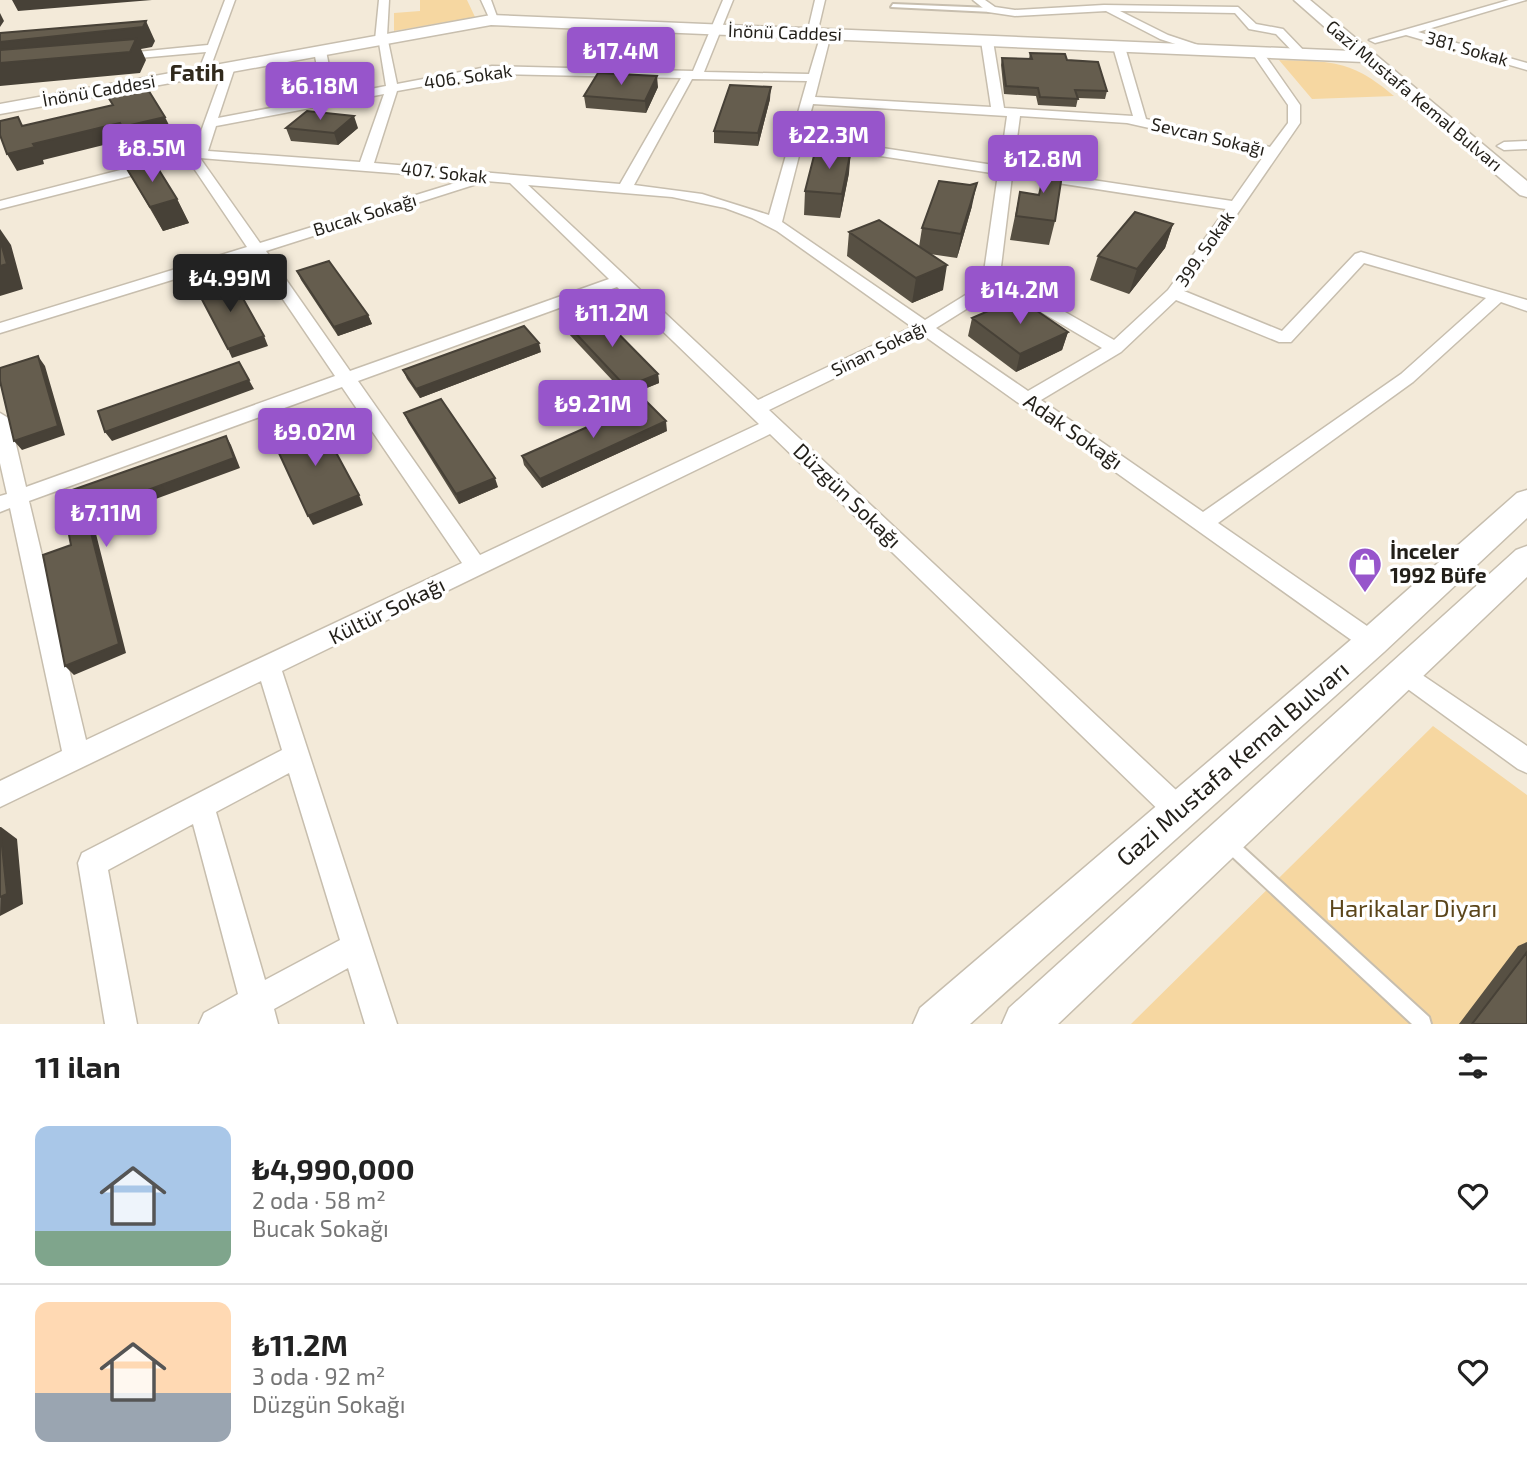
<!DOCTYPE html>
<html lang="tr">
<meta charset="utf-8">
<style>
body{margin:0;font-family:"Exo 2",sans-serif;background:#f6f6f6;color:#222;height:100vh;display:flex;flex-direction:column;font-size:26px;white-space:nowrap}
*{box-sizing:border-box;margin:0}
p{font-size:23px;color:#767676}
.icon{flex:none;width:38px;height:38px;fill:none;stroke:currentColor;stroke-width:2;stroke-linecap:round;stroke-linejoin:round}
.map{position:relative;height:1024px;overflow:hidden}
.sheet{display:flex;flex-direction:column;background:#fff;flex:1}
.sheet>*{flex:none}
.price{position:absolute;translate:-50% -60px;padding:0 16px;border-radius:7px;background:#9755cb;color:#fff;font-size:23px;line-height:46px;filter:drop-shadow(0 2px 4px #0008)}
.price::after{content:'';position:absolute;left:50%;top:42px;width:21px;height:16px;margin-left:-10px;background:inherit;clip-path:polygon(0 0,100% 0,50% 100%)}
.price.current{background:#222;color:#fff}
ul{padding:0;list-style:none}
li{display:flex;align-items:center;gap:21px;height:175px;padding:0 35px}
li+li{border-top:2px solid #e0e0e0}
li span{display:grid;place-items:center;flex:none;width:196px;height:140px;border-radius:14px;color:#555}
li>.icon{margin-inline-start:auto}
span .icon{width:84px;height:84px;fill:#fffc;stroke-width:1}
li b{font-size:30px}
h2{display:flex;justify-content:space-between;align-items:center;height:84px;padding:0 35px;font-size:30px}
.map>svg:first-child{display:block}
</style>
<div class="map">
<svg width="1527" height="1024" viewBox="0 0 1527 1024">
<rect width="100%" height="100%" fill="#f3ead9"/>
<path fill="#f6d7a1" d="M 420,0 L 467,0 L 475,17 L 394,31 L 394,13 L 420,11 Z
M 1279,60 C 1333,62 1350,59 1394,96 L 1312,99 Z
M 1433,726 L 1527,795 L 1527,1024 L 1131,1024 Z"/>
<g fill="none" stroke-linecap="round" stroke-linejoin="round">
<g stroke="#c7beae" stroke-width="4">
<path id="lane" d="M 893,4 L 992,8 L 995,10 L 992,12 L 891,7 Z
M 1228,836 L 1233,838 L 1429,1017 L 1431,1024 L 1412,1024 L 1223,848 L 1221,843 L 1223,838 Z"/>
</g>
<g stroke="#c7beae" stroke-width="3">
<path id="street" d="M 225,0 L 235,0 L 208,74 L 198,72 L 206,52 L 117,60 L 111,57 L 117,54 L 208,45 Z
M 379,0 L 389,0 L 387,36 L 397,84 L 492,66 L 693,71 L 723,0 L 733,0 L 704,72 L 809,74 L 821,34 L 826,31 L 831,34 L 815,97 L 991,107 L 981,41 L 987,38 L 993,41 L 1004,108 L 1133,116 L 1113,47 L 1119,44 L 1125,47 L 1146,119 L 1270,147 L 1288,123 L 1288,105 L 1252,53 L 1262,51 L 1300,105 L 1300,123 L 1184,291 L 1282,331 L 1355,254 L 1361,252 L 1527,300 L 1527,311 L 1501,302 L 1413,382 L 1218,523 L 1380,635 L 1384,642 L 1380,649 L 1372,652 L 1364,649 L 923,335 L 769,410 L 1190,803 L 1194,812 L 1190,821 L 1180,825 L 1170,821 L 770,434 L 282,671 L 397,1024 L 365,1024 L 348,968 L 274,1009 L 278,1024 L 199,1024 L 204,1013 L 238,994 L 193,824 L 108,870 L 137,1024 L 105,1024 L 78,863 L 82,853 L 282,750 L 261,681 L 0,807 L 0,781 L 62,751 L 10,508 L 0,512 L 0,496 L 7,494 L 0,463 L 0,413 L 10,419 L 26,487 L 335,376 L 253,255 L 0,333 L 0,323 L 247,247 L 189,161 L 0,209 L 0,201 L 194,151 L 225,65 L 235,67 L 218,118 L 323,98 L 314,51 L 320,48 L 326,51 L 335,96 L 386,86 L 379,43 L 375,40 ZM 492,74 L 681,78 L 620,184 L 374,163 L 397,91 ZM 692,79 L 807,81 L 769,215 L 702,194 L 634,185 ZM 384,94 L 360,162 L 208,151 L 216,126 ZM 813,104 L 1007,116 L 1000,166 L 804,136 ZM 1020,116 L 1127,123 L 1265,154 L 1232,201 L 1013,168 ZM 802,144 L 998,174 L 983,279 L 972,291 L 925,320 L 782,222 ZM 200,158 L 468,179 L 260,243 ZM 1012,176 L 1226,209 L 1168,290 L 1114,340 L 1000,275 ZM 486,181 L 510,183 L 609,279 L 350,371 L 266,251 ZM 528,185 L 672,197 L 725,208 L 752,218 L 777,231 L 912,327 L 758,400 ZM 1364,263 L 1486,298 L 1401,374 L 1203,512 L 1041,400 L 1121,352 L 1176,300 L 1279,342 L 1291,342 ZM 995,285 L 1102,348 L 1028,391 L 936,328 L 984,298 ZM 617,287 L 759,424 L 480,555 L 358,381 ZM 342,387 L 462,563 L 86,740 L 29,501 ZM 289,773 L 340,940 L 265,980 L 216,812 Z
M 481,0 L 491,0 L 499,22 L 491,22 Z
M 815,0 L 825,0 L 817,34 L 812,37 L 807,34 Z
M 973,0 L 985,0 L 995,7 L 1015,10 L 1104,5 L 1238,7 L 1256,24 L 1283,29 L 1308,55 L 1298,57 L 1276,34 L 1249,29 L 1235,13 L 1120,11 L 1168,35 L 1207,48 L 1209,50 L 1203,53 L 1160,39 L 1106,11 L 1015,16 L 988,12 Z
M 1509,0 L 1526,0 L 1418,32 L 1527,63 L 1527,70 L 1406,35 L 1375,43 L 1369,40 Z
M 1527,141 L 1527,149 L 1504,150 L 1497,146 L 1504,142 Z
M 1403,662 L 1527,746 L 1527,773 L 1518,769 L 1394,679 L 1391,672 L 1394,665 Z"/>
</g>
<g stroke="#c7beae" stroke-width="3">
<path id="secondary" d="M 1294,0 L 1310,0 L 1527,181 L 1527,197 L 1520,195 L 1364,62 L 491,25 L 0,114 L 0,104 L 491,15 L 1352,51 Z
M 1527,490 L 1527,518 L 1384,652 L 970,1024 L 913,1024 L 920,1008 L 1360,632 L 1517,493 Z
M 1527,546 L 1527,577 L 1058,1024 L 1002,1024 L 1009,1008 L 1516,550 Z"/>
</g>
<use href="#lane" fill="#fff" fill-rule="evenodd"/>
<use href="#street" fill="#fff" fill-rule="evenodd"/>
<use href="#secondary" fill="#fff" fill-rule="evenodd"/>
</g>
<path fill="#575043" d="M 1030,53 L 1067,60 L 1107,91 L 1105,99 L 1078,98 L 1076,107 L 1038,105 L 1036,96 L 1004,94 L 1001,65 L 1002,58 L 1029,59 Z
M 658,87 L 646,113 L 586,108 L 584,96 Z
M 770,99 L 758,146 L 714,143 L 714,131 Z
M 286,128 L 358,128 L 338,145 L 291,141 Z
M 127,169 L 177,199 L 189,223 L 163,231 Z
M 849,173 L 840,218 L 804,215 L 805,191 Z
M 1020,192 L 1055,221 L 1049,245 L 1010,240 Z
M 972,206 L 957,258 L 930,254 L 943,290 L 912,303 L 847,256 L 849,232 L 919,247 L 922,228 Z
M 1173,224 L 1165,248 L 1129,294 L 1090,280 L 1098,256 Z
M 297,271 L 368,315 L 372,324 L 338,336 L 301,280 Z
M 972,318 L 1068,332 L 1062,350 L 1016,372 L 968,336 Z
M 565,322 L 658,374 L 659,383 L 627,396 L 567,332 Z
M 541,352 L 420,398 L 407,379 L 403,370 Z
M 404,413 L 498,487 L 459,504 L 408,422 Z
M 667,431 L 542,488 L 524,465 L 522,456 Z
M 1527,942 L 1527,1024 L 1459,1024 L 1518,946 Z"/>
<path fill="#474137" d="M 12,0 L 152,0 L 18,11 Z
M 0,13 L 4,21 L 0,27 Z
M 146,21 L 155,41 L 152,47 L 141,49 L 146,60 L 140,73 L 0,86 L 0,42 Z
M 657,76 L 658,87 L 646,113 L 645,101 Z
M 771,87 L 770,99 L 758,146 L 758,133 Z
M 354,116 L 358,128 L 338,145 L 334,133 Z
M 165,117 L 173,133 L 130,143 L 122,127 Z
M 120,123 L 128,139 L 43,160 L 44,164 L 17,171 L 7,154 L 33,144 Z
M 851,150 L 849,173 L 840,218 L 842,194 Z
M 977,183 L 972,206 L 957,258 L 961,234 Z
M 177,199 L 189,223 L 163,231 L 150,207 Z
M 1173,224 L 1165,248 L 1129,294 L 1137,269 Z
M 0,229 L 11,245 L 23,289 L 0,296 Z
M 947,265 L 943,290 L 912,303 L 916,278 Z
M 368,315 L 372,324 L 338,336 L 334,327 Z
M 1068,332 L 1062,350 L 1016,372 L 1020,354 Z
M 264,336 L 268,346 L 232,358 L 228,349 Z
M 539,343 L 541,352 L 420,398 L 416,389 Z
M 38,356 L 45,366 L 65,435 L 22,450 L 14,441 Z
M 658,374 L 659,383 L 627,396 L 626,387 Z
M 249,380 L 254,389 L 112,441 L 105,432 Z
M 666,421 L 667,431 L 542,488 L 540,479 Z
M 226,436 L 231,445 L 240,468 L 93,522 L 126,653 L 74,675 L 65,666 L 86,513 Z
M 495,478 L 498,487 L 459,504 L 456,494 Z
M 359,495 L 363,505 L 313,525 L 308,516 Z
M 1,827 L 17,839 L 23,904 L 0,916 Z"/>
<path fill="#655d4e" stroke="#474137" stroke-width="2" d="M 146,21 L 143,27 L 0,42 L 0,33 Z
M 136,39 L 130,52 L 0,63 L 0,50 Z
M 1030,53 L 1065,54 L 1067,60 L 1098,62 L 1107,91 L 1075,90 L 1078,99 L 1040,97 L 1038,88 L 1006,86 L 1002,58 L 1032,59 Z
M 598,73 L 657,76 L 645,101 L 584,96 Z
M 730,85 L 771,87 L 758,133 L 714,131 Z
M 147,88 L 165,117 L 122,127 L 120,123 L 33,144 L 35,147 L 7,154 L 0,135 L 0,121 L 18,117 L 22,126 L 113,105 L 108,97 Z
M 307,111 L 354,116 L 334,133 L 286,128 Z
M 816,148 L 851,150 L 842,194 L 805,191 Z
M 1047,160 L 1064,162 L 1055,221 L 1016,216 L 1020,192 L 1039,195 Z
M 154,162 L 177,199 L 150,207 L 127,169 Z
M 939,181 L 970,185 L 977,183 L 961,234 L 922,228 Z
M 1135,212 L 1173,224 L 1137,269 L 1098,256 Z
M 879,220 L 947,265 L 916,278 L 849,232 Z
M 0,240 L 7,264 L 0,266 Z
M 329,261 L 368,315 L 334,327 L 297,271 Z
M 232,279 L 264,336 L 228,349 L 197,290 Z
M 1018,298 L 1068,332 L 1020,354 L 972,318 Z
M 596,311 L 658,374 L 626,387 L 565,322 Z
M 524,326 L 539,343 L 416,389 L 403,370 Z
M 38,356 L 58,426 L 14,441 L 0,381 L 0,368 Z
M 239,362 L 249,380 L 105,432 L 98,411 Z
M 441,399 L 495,478 L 456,494 L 404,413 Z
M 646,401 L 666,421 L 540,479 L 522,456 Z
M 319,421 L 359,495 L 308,516 L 272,438 Z
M 226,436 L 234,458 L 86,513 L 119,644 L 65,666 L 43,555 L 71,545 L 61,494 Z
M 0,827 L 7,894 L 0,897 Z
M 1527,952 L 1527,1024 L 1472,1024 Z"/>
<defs>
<g id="shop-pin" transform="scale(1.75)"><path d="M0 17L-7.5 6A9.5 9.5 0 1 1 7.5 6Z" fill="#9755cb" stroke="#fff"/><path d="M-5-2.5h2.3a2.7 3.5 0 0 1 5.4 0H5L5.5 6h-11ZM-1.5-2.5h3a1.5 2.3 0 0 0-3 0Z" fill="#fff"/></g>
</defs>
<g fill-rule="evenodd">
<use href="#shop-pin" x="1365" y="564"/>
</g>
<g text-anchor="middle" stroke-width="7" stroke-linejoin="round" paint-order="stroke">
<g font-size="18" fill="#221f19" stroke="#fff">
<text transform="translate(785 33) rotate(2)" y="6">İnönü Caddesi</text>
<text transform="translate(1467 49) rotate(16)" y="6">381. Sokak</text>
<text transform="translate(468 77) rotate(-8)" y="6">406. Sokak</text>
<text transform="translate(99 91) rotate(-10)" y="6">İnönü Caddesi</text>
<text transform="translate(1414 96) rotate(40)" y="6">Gazi Mustafa Kemal Bulvarı</text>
<text transform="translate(1208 137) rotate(13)" y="6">Sevcan Sokağı</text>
<text transform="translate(444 173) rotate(6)" y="6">407. Sokak</text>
<text transform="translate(365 215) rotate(-17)" y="6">Bucak Sokağı</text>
<text transform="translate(1205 249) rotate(-55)" y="6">399. Sokak</text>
<text transform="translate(879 349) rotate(-26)" y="6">Sinan Sokağı</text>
</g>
<g font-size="21" fill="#221f19" stroke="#fff">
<text transform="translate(1073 432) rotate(35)" y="7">Adak Sokağı</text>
<text transform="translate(847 496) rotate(44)" y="7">Düzgün Sokağı</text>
<text transform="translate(387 611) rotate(-26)" y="7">Kültür Sokağı</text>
</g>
<g font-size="21" font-weight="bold" fill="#221f19" stroke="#fff" text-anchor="start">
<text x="1390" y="559">İnceler<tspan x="1390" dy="24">1992 Büfe</tspan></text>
</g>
<g font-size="23" font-weight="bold" fill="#30291c" stroke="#fff">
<text x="197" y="81">Fatih</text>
</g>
<g font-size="24" fill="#221f19" stroke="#fff">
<text transform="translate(1233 764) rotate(-41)" y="8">Gazi Mustafa Kemal Bulvarı</text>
</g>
<g font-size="24" fill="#5b451a" stroke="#fff">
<text x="1413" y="917">Harikalar Diyarı</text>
</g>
</g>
</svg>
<b class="price" style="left:621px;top:87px">₺17.4M</b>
<b class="price" style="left:320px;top:122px">₺6.18M</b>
<b class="price" style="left:829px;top:171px">₺22.3M</b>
<b class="price" style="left:152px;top:184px">₺8.5M</b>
<b class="price" style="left:1043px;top:195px">₺12.8M</b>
<b class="price current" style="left:230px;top:314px">₺4.99M</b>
<b class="price" style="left:1020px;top:326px">₺14.2M</b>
<b class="price" style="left:612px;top:349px">₺11.2M</b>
<b class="price" style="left:593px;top:440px">₺9.21M</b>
<b class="price" style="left:315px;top:468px">₺9.02M</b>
<b class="price" style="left:106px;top:549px">₺7.11M</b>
</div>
<section class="sheet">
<h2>11 ilan<svg class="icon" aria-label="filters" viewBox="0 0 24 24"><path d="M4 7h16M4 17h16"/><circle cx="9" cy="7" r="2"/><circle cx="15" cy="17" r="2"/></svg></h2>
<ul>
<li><span style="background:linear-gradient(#a9c7e8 75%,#7fa58c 0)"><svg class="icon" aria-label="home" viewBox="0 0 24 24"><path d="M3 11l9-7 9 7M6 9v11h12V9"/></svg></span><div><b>₺4,990,000</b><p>2 oda · 58 m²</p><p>Bucak Sokağı</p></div><svg class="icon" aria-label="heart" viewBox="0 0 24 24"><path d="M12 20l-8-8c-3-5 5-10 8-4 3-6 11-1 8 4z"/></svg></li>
<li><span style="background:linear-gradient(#ffd9b3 65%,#9aa5b1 0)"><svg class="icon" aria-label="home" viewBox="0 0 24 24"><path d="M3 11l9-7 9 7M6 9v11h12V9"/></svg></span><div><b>₺11.2M</b><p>3 oda · 92 m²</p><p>Düzgün Sokağı</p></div><svg class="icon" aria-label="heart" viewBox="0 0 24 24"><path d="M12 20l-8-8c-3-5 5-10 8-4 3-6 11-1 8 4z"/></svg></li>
</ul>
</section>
